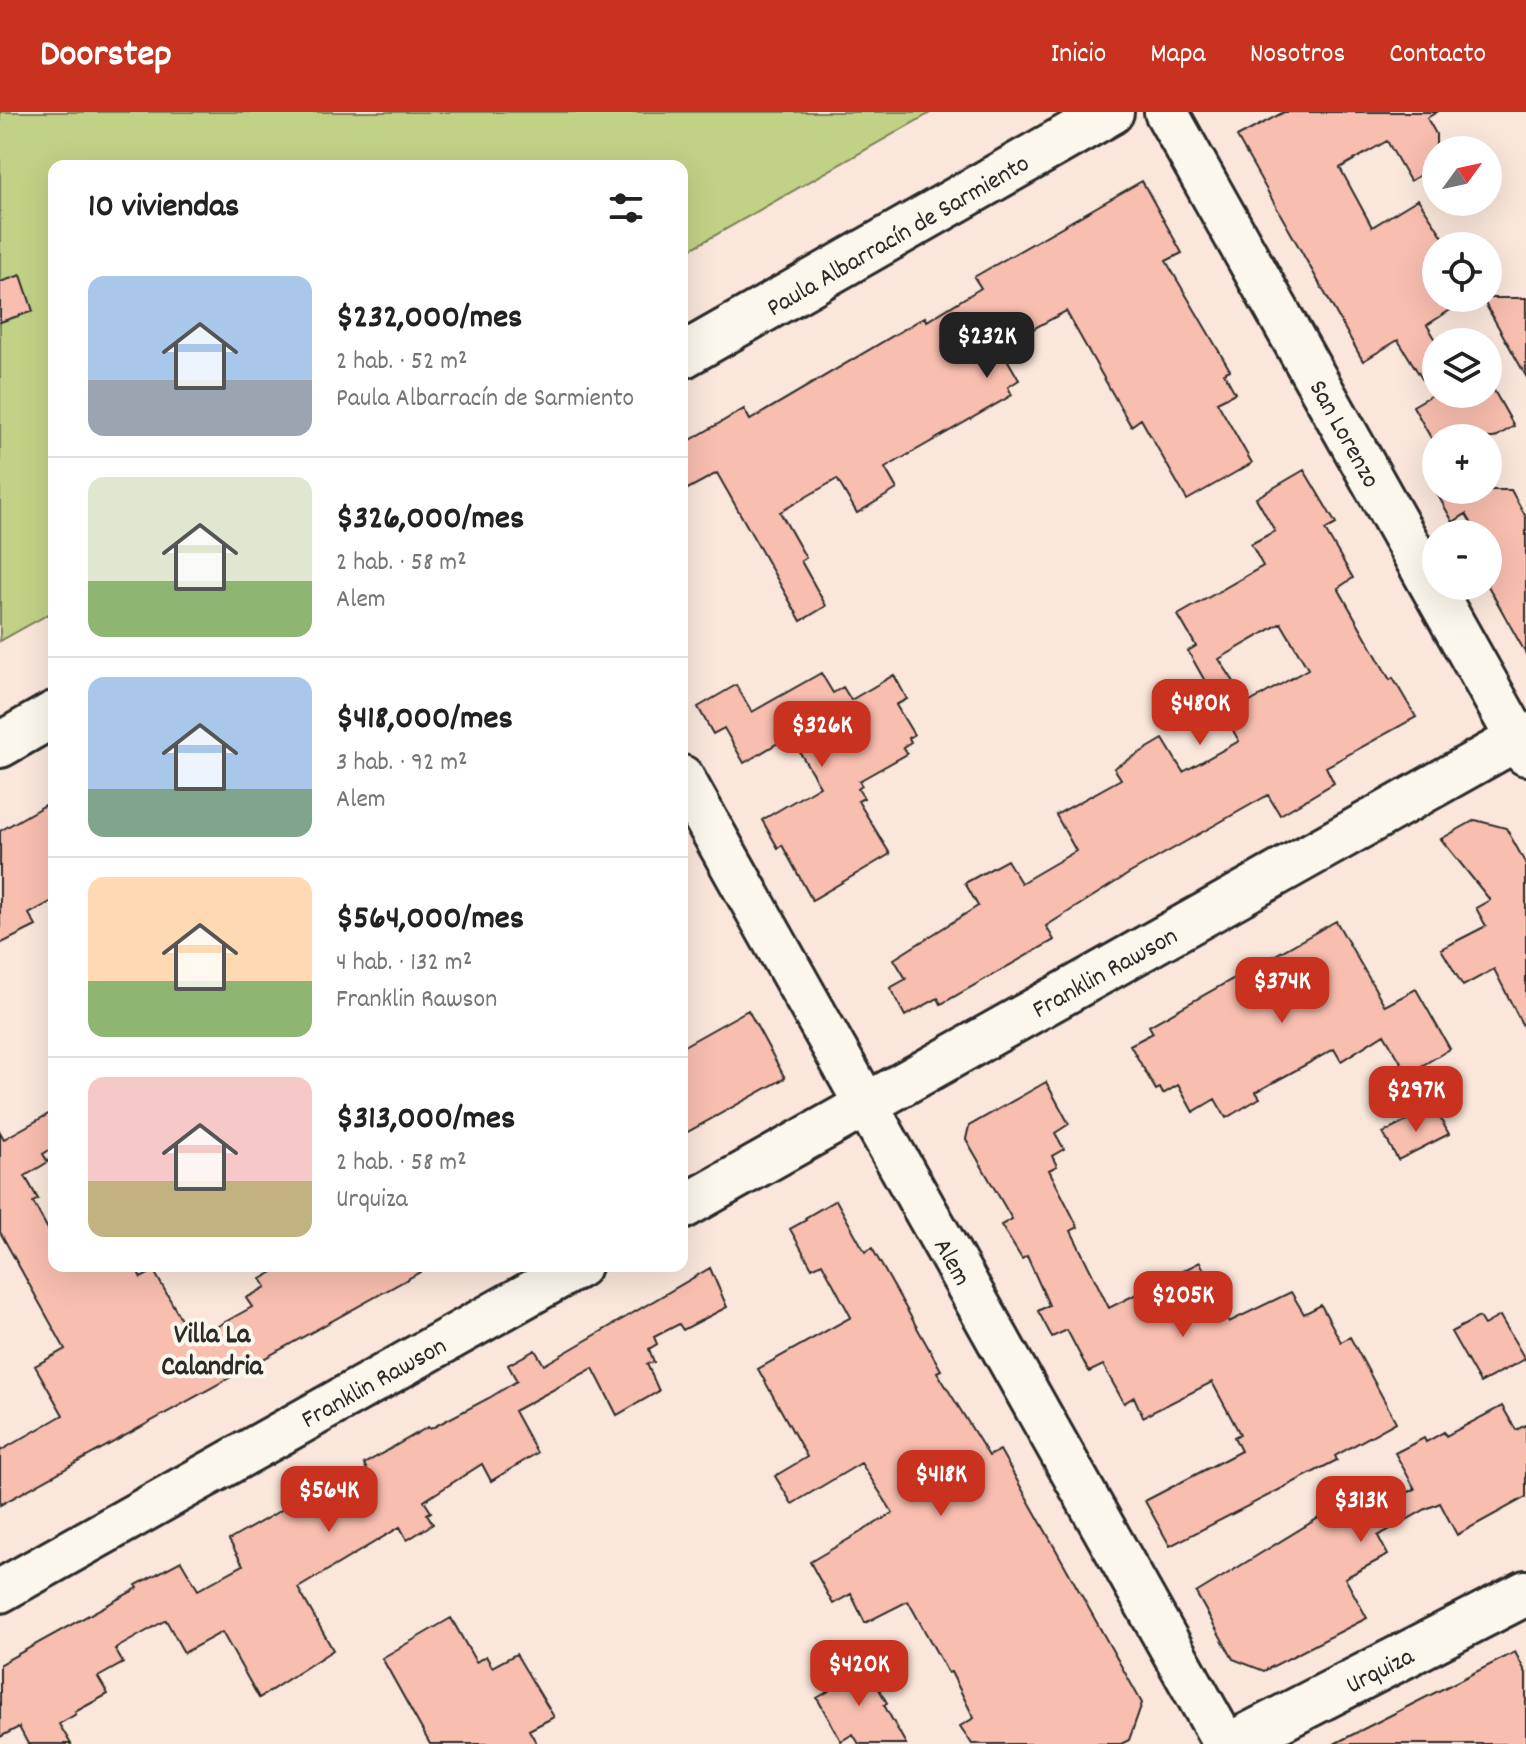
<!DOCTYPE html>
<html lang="es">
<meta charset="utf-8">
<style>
body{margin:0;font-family:Dekko,sans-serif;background:#f2f2f2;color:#222;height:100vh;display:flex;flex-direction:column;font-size:30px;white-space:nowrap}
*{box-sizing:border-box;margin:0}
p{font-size:26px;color:#767676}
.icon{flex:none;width:44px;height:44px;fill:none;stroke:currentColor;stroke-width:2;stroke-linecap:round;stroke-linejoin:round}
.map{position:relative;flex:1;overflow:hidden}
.panel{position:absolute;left:48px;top:48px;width:640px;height:1112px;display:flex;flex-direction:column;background:#fff;border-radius:16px;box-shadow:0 8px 32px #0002}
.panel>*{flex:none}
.needle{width:52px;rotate:57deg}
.tools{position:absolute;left:1422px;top:24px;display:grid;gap:16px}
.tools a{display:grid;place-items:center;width:80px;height:80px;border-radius:50%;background:#fff;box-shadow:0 8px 32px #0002;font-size:40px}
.price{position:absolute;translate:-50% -68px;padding:0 18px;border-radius:16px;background:#c8321e;color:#fff;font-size:26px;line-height:52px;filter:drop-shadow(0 2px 4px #0008)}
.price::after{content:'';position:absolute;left:50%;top:48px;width:24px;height:18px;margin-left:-12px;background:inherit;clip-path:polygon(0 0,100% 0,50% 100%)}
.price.active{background:#222;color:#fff}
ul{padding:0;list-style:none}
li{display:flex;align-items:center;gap:24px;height:200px;padding:0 40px}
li+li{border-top:2px solid #e0e0e0}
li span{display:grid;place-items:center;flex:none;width:224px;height:160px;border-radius:16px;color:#555}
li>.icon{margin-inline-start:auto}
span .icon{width:96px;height:96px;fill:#fffc;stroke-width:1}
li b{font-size:34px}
h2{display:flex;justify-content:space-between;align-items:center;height:96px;padding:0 40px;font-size:34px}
header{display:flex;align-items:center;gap:48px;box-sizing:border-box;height:112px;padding:0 40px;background:#c8321e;color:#fff}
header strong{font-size:38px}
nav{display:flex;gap:44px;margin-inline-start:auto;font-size:28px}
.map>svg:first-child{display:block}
</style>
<header>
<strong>Doorstep</strong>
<nav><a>Inicio</a><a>Mapa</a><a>Nosotros</a><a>Contacto</a></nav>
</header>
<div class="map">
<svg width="1526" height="1632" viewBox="0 0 1526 1632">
<rect width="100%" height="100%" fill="#fae6da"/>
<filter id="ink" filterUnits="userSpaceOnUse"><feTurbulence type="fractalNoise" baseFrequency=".0125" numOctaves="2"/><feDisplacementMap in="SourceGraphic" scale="16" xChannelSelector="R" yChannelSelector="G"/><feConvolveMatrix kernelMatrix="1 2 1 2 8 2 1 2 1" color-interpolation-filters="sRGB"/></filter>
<g filter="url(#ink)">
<path fill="#c1d186" stroke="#767e58" stroke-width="2" d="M 0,0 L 932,0 L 682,142 L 682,54 L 54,54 L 54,499 L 0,529 Z"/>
<path fill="#f8beaf" stroke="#2b2b2b" stroke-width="2" fill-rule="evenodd" d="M 1284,0 L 1437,0 L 1427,6 L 1436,22 L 1436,54 L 1410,69 L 1387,29 L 1340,56 L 1372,115 L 1418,87 L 1449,134 L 1436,134 L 1436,186 L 1469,186 L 1427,213 L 1436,228 L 1436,282 L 1470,282 L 1473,287 L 1481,282 L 1488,282 L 1488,278 L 1492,275 L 1514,314 L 1494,326 L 1431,326 L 1413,294 L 1432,283 L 1398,228 L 1363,249 L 1237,25 Z
M 1142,69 L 1182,141 L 1166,149 L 1230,258 L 1224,261 L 1235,281 L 1217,290 L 1252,351 L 1187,388 L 1141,307 L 1131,314 L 1066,199 L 1000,235 L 1019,268 L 1008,275 L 1012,283 L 885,356 L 897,377 L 857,401 L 837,367 L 780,400 L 806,446 L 801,449 L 826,494 L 801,509 L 717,361 L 682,380 L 682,333 L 744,297 L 750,308 L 925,205 L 927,209 L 981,176 L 974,165 Z
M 21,163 L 33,199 L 0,210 L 0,170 Z
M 1482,186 L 1526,186 L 1526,264 Z
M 1304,358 L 1336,412 L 1325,418 L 1353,466 L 1338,476 L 1390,568 L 1393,566 L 1416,605 L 1326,655 L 1334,671 L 1280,703 L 1268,683 L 1130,761 L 1046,814 L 1054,828 L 941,892 L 938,886 L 905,904 L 890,876 L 906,867 L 894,847 L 978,794 L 965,771 L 1007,748 L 1021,771 L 1076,739 L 1056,703 L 1121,667 L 1114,656 L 1163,627 L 1183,660 L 1239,629 L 1188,539 L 1196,534 L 1178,503 L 1263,454 L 1251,432 L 1275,419 L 1256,386 ZM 1281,511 L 1308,557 L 1248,591 L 1219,547 Z
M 1435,378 L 1511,378 L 1526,405 L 1526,542 L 1488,474 L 1488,422 L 1478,422 L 1466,402 L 1453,410 Z
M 821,561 L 833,581 L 843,575 L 851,588 L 894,563 L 907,587 L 896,593 L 914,623 L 909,626 L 911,630 L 903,635 L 907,642 L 859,669 L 862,674 L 858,677 L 864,686 L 858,689 L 890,742 L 812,788 L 782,733 L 778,736 L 762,708 L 820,674 L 790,624 L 744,651 L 724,616 L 713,622 L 698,595 L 736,573 L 752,600 Z
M 54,688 L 54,788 L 29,802 L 36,814 L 0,832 L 0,719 Z
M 1475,708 L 1506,716 L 1526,752 L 1526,920 L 1494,857 L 1463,874 L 1441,837 L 1486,814 L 1476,796 L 1490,788 L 1441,727 Z
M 1336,809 L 1385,894 L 1416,877 L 1450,937 L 1408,962 L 1384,922 L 1341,949 L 1334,937 L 1256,980 L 1260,986 L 1226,1006 L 1215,987 L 1193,1000 L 1178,973 L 1163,982 L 1160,976 L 1156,978 L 1130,933 L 1153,921 L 1149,914 Z
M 748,898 L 785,966 L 682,1023 L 682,935 Z
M 1046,970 L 1069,1012 L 1055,1021 L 1064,1037 L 1052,1044 L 1057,1054 L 1049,1058 L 1078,1115 L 1071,1119 L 1109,1196 L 1200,1150 L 1229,1210 L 1291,1180 L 1304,1202 L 1321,1193 L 1341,1230 L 1350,1225 L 1396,1310 L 1335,1344 L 1337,1348 L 1170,1434 L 1145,1389 L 1241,1339 L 1234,1325 L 1240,1322 L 1212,1270 L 1143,1305 L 1134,1285 L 1124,1291 L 1103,1253 L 1089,1260 L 1067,1218 L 1052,1225 L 1038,1199 L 1049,1193 L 1027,1144 L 1022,1147 L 1001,1113 L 1012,1107 L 966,1027 L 969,1014 Z
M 1434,995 L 1449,1022 L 1398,1048 L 1383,1021 Z
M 54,999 L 54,1035 L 43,1042 L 48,1050 L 25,1064 L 38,1087 L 33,1090 L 54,1128 L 54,1154 L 135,1154 L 141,1166 L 154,1159 L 187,1218 L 194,1214 L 200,1224 L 252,1195 L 246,1186 L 266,1175 L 261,1167 L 284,1154 L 431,1154 L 0,1393 L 0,1339 L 63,1303 L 35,1254 L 65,1237 L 0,1120 L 0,1020 L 4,1027 Z
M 836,1088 L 865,1140 L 872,1136 L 941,1258 L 937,1260 L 989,1344 L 1000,1338 L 1142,1591 L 1129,1628 L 1121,1632 L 972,1632 L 960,1614 L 974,1606 L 951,1560 L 948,1561 L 908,1489 L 865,1511 L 851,1482 L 833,1492 L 810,1450 L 893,1401 L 861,1351 L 792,1392 L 775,1364 L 807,1345 L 758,1257 L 851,1205 L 822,1151 L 812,1156 L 790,1117 L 806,1108 L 805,1106 Z
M 710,1156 L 727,1195 L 683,1218 L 679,1212 L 654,1225 L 657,1232 L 649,1237 L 654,1250 L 647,1252 L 659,1279 L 617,1303 L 593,1256 L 514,1299 L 537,1341 L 491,1369 L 482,1352 L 424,1389 L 431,1400 L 427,1402 L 433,1412 L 407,1428 L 400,1415 L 298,1476 L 333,1538 L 259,1586 L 222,1520 L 184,1541 L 166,1508 L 115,1537 L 123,1551 L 98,1565 L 108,1582 L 75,1600 L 76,1602 L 59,1612 L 71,1632 L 28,1632 L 19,1615 L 0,1625 L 0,1552 L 138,1476 L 136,1473 L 181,1449 L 198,1478 L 243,1453 L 229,1428 L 316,1378 L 320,1385 L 367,1358 L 364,1352 L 428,1315 L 430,1317 L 489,1286 L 517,1269 L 508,1253 L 535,1238 L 544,1253 Z
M 1500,1204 L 1525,1247 L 1480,1271 L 1451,1220 L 1479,1205 L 1484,1213 Z
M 1502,1294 L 1516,1318 L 1526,1313 L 1526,1385 L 1457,1423 L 1440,1391 L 1426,1397 L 1378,1424 L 1388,1443 L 1345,1466 L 1367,1506 L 1264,1559 L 1233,1547 L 1196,1481 L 1356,1383 L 1366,1401 L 1415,1377 L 1395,1341 L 1424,1326 L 1426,1330 L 1444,1320 L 1446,1324 Z
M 451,1506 L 476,1550 L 486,1544 L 492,1555 L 516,1542 L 554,1605 L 529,1618 L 537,1632 L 430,1632 L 382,1546 Z
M 1515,1540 L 1526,1561 L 1526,1632 L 1334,1632 Z
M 862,1547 L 887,1591 L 884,1593 L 906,1632 L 859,1632 L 853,1622 L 841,1629 L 817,1586 L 829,1579 L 823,1569 Z"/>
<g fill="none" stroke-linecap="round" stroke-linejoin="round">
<g stroke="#2b2b2b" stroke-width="48">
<path id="street" d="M 1166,0 L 1526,642
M 682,665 L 1225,1632
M 682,1096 L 1526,622
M 0,1479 L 579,1154"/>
</g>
<g stroke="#2b2b2b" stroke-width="50">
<path id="secondary" d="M 682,244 L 1111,0
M 0,633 L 54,602
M 1232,1632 L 1526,1481"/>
</g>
<use href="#street" stroke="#fbf7ec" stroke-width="42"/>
<use href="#secondary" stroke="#fbf7ec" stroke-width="44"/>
</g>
</g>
<g text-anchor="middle" stroke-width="8" stroke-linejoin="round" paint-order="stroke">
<g font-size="26" fill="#2b2b2b" stroke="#fbf7ec">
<text transform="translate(897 122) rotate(-30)" y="9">Paula Albarracín de Sarmiento</text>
<text transform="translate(1346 321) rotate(61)" y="9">San Lorenzo</text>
<text transform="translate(1104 859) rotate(-29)" y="9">Franklin Rawson</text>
<text transform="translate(954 1149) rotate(61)" y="9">Alem</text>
<text transform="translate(373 1269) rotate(-29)" y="9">Franklin Rawson</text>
<text transform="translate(1379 1557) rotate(-27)" y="9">Urquiza</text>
</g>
<g font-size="28" font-weight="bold" fill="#2b2b2b" stroke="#fbf7ec">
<text x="212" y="1230">Villa La<tspan x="212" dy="32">Calandria</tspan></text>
</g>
</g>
</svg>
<div class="tools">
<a><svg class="needle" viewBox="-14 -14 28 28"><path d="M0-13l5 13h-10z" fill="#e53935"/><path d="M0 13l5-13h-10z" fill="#767676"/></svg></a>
<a><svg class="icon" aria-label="locate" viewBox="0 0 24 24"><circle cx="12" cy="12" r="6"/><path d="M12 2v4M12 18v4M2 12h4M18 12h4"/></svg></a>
<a><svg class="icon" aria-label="layers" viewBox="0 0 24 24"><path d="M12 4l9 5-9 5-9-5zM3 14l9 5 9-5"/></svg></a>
<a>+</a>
<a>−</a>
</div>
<b class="price active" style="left:987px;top:268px">$232K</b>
<b class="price" style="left:1200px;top:635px">$480K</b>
<b class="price" style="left:822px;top:657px">$326K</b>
<b class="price" style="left:1282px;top:913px">$374K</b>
<b class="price" style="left:1416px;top:1022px">$297K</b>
<b class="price" style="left:1183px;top:1227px">$205K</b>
<b class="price" style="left:941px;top:1406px">$418K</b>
<b class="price" style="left:329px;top:1422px">$564K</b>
<b class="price" style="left:1361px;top:1432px">$313K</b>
<b class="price" style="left:859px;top:1596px">$420K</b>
<section class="panel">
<h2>10 viviendas<svg class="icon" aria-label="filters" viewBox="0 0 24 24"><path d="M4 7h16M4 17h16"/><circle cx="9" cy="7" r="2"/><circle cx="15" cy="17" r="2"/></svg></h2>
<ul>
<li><span style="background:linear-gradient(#a9c7e8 65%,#9aa5b1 0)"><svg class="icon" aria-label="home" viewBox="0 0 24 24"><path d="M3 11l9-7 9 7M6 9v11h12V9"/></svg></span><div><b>$232,000/mes</b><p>2 hab. · 52 m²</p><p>Paula Albarracín de Sarmiento</p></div></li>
<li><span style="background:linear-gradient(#dfe7d0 65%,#8fb573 0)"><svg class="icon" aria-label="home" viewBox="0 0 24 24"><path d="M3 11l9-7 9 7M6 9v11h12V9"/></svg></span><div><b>$326,000/mes</b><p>2 hab. · 58 m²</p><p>Alem</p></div></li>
<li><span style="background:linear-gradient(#a9c7e8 70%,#7fa58c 0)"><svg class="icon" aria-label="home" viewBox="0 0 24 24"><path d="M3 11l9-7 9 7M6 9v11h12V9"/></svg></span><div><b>$418,000/mes</b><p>3 hab. · 92 m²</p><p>Alem</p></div></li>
<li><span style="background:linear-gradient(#ffd9b3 65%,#8fb573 0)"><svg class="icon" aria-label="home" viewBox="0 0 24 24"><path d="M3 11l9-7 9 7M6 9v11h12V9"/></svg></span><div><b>$564,000/mes</b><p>4 hab. · 132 m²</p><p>Franklin Rawson</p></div></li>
<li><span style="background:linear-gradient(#f6c9c9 65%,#c2b280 0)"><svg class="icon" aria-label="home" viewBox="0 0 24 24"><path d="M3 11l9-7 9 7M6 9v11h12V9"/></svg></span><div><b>$313,000/mes</b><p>2 hab. · 58 m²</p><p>Urquiza</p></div></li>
</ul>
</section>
</div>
